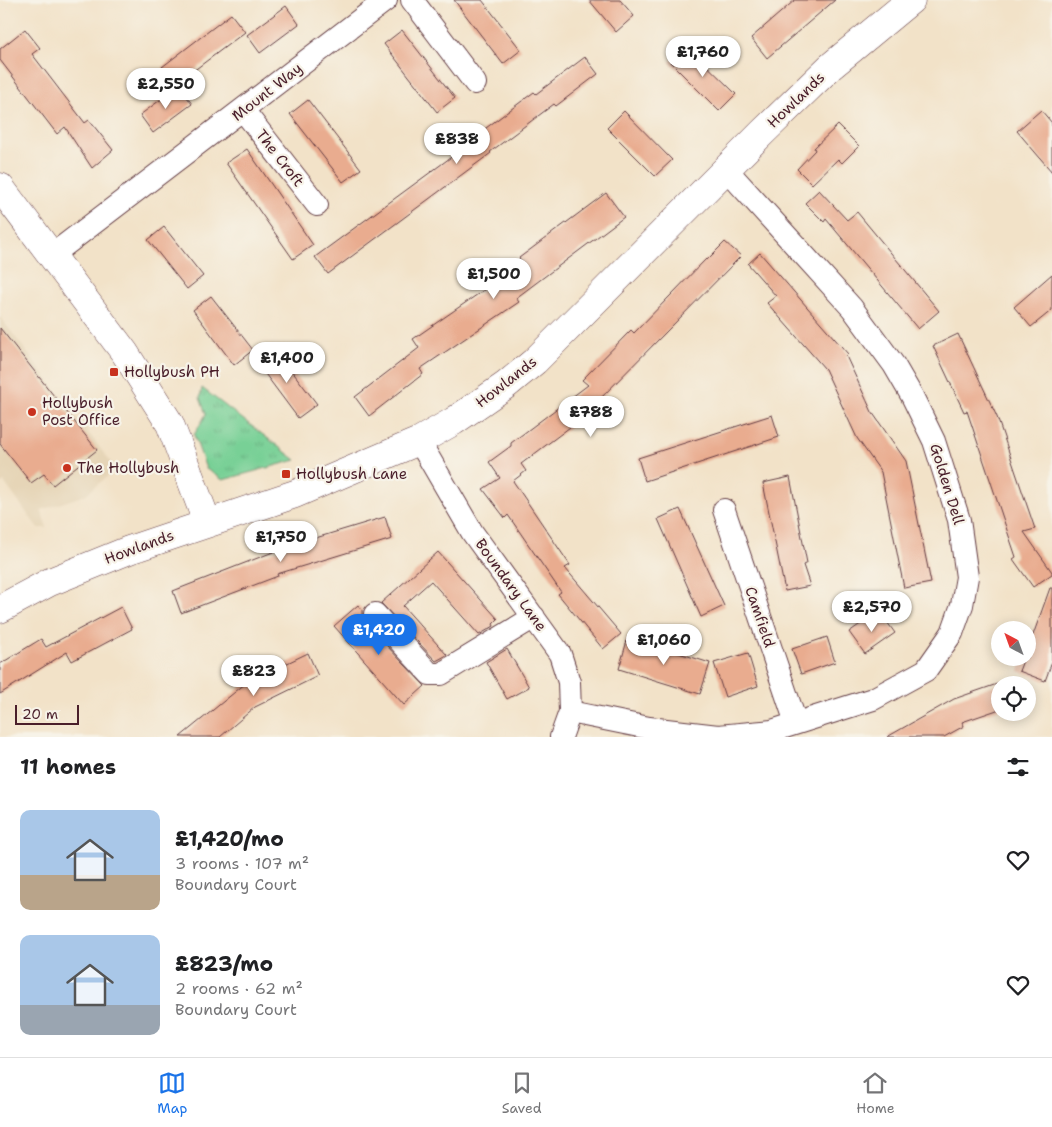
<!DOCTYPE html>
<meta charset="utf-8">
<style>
body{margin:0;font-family:"Shantell Sans",sans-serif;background:#f2f2f2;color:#202124;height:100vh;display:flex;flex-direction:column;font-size:19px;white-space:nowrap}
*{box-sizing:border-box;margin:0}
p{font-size:16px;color:#757577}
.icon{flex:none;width:28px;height:28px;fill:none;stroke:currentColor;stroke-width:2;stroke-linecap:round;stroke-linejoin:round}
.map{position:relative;height:737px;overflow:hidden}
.details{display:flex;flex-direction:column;background:#fff;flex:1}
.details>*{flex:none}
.needle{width:32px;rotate:319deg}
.tools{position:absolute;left:991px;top:621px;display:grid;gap:10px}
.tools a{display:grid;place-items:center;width:45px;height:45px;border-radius:50%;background:#fff;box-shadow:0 2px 12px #0003;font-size:25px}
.scale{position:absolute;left:15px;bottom:12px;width:64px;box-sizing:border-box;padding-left:5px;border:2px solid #4a1f2b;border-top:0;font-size:14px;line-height:18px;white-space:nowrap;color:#4a1f2b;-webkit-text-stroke:4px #f7f3e8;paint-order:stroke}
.price{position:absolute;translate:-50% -42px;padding:0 11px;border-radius:18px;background:#fff;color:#222;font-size:16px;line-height:32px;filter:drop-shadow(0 1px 2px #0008)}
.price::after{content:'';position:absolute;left:50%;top:30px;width:15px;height:11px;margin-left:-8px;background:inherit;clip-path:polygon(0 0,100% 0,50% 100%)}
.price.on{background:#1a73e8;color:#fff}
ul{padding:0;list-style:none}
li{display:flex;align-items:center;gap:15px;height:125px;padding:0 20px}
li span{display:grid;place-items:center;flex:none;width:140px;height:100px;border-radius:10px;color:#555}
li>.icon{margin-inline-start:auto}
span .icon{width:60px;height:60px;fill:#fffc;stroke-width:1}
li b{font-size:21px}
h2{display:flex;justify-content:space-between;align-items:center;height:60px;padding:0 20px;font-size:21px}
.dock{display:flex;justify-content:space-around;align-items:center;height:70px;border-top:1px solid #e0e0e0;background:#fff;font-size:14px;color:#757577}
.dock a{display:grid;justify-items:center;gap:2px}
.dock .on{color:#1a73e8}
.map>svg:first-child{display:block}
</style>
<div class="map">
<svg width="1052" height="737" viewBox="0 0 1052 737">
<defs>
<pattern id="grass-tufts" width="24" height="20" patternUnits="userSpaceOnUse" patternTransform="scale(1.25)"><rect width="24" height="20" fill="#78d096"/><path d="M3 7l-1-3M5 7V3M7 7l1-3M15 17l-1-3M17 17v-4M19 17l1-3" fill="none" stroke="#69b281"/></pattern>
</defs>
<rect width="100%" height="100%" fill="#f7f3e8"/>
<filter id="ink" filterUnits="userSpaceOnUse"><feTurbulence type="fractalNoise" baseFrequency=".02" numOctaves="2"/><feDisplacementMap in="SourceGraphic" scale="10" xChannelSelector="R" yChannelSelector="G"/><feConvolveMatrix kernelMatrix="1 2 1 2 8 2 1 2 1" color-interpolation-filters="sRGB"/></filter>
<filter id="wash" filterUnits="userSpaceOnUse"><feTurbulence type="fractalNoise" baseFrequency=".0096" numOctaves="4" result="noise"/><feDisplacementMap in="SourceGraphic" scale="20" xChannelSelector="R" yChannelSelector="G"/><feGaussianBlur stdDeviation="1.12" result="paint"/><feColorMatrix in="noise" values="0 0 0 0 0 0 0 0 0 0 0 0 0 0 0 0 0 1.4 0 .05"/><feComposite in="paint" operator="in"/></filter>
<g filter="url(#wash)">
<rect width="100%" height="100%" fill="#f2e2c8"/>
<path fill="#e6d5b7" d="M 0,317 L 116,469 L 85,495 L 41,510 L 47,528 L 38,528 L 4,482 L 0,485 Z"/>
<path fill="url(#grass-tufts)" stroke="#617860" d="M 202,388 L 296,460 L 223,480 L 206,469 L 194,435 L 206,414 L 200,398 Z"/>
<g id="blocks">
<path fill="#e9ac8f" d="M 454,0 L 482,0 L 521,50 L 503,64 Z
M 589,0 L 620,0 L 634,16 L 616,32 Z
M 795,0 L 835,0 L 767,58 L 751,38 Z
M 286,6 L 299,24 L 260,53 L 247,35 Z
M 231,14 L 245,32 L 176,84 L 162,67 Z
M 25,29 L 40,48 L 32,54 L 85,123 L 89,120 L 113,150 L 92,168 L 65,127 L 57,134 L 0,60 L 0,49 Z
M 402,30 L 455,98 L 437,112 L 384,44 Z
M 687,46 L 736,94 L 719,111 L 670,62 Z
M 585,57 L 598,74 L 556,106 L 554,104 L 490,152 L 491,153 L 328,274 L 315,257 L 484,133 L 482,131 L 534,92 L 536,94 Z
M 179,86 L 192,104 L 153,133 L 140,115 Z
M 308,100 L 361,169 L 343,182 L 290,114 Z
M 1041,110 L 1052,123 L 1052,172 L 1017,131 Z
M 624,111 L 672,160 L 655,176 L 607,128 Z
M 838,125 L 859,146 L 842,163 L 838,159 L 812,184 L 797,169 L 815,150 L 814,148 Z
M 247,149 L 313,245 L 293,259 L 226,163 Z
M 819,190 L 847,220 L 857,212 L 939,311 L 918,329 L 826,219 L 824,222 L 805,203 Z
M 606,193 L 624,217 L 516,298 L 519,302 L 420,369 L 423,374 L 369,416 L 355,397 L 419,348 L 413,339 L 523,263 L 519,258 Z
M 164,227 L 203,276 L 187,289 L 148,240 Z
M 725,242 L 741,256 L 592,407 L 594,409 L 521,464 L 526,471 L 513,481 L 570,565 L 565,568 L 621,634 L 603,649 L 558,594 L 561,592 L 508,515 L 505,518 L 483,489 L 500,478 L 489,462 L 511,446 L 511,443 L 588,385 L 582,380 L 631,330 L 634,333 L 706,259 L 707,260 Z
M 760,253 L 848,354 L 846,356 L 872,412 L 906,461 L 931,583 L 904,588 L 881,472 L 857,438 L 825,369 L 767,303 L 776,296 L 748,264 Z
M 1052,274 L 1052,310 L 1031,327 L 1014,307 Z
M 211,296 L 253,350 L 234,365 L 193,310 Z
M 0,328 L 97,450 L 53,485 L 44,474 L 31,483 L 0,444 Z
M 958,334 L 997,417 L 1035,529 L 1024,532 L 1052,572 L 1052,574 L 1033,587 L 1013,559 L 1016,557 L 967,411 L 964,412 L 933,346 Z
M 275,349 L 317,404 L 298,418 L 257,363 Z
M 772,415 L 779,437 L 645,481 L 638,458 Z
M 790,477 L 807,563 L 803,565 L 810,586 L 785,591 L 763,483 Z
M 680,509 L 724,606 L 701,617 L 658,519 Z
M 385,517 L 392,539 L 277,574 L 278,576 L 181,613 L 173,591 L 286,547 Z
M 438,552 L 498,619 L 493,624 L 494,626 L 479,635 L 431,581 L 403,606 L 447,655 L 436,661 L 381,603 Z
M 1050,588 L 1052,588 L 1052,662 L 1045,681 L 1019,671 L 1024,658 L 1028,658 L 1028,649 Z
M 358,605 L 362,610 L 362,617 L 365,623 L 425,686 L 404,705 L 334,626 Z
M 121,607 L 132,629 L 72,661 L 67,652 L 0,694 L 0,664 L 41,639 L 46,647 Z
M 879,611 L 895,633 L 865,654 L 849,632 Z
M 628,637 L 710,663 L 700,694 L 619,669 Z
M 827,637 L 835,662 L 801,674 L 792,649 Z
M 507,649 L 529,687 L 507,699 L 486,662 Z
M 308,653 L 318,676 L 255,707 L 220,737 L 180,737 L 246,683 Z
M 748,653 L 758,686 L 725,697 L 714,663 Z
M 1000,683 L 1000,709 L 962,722 L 964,726 L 944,737 L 887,737 L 954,699 Z"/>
</g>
</g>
<g filter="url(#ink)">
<use href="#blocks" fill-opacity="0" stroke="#633c43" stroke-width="1"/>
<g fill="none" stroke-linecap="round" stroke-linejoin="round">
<g stroke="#633c43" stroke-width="24">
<path id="street" d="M 412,0 L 475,83
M 243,110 L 317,205
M 52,255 L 386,0
M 419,441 L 472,532 L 560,654 L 569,682 L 570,712 L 561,737
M 724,510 L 796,723
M 375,614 L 430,674 L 441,674 L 534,617
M 570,712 L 649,728 L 718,736 L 772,731 L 873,699 L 926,670 L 952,633 L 962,605 L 967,577 L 959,520 L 934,441 L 912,396 L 894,365 L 852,308 L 726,169"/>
</g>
<g stroke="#633c43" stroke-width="29">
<path id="secondary" d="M 0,187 L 125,353 L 170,424 L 207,522
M 0,609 L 50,582 L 129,550 L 295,494 L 419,441 L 454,421 L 506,385 L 535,361 L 763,132 L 830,67 L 911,0"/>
</g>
<use href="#street" stroke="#fff" stroke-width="22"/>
<use href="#secondary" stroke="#fff" stroke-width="28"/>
</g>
</g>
<g fill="#c8321e" stroke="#f7f3e8" stroke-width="2">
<rect x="109" y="367" width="10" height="10" rx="2.5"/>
<circle cx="32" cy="412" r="5"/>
<circle cx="67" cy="468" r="5"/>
<rect x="281" y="469" width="10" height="10" rx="2.5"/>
</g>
<g text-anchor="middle" stroke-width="4.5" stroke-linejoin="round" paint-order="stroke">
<g font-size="15" fill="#4a1f2b" stroke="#f7f3e8">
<text transform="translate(267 92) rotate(-38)" y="5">Mount Way</text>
<text transform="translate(796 100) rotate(-44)" y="5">Howlands</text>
<text transform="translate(280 158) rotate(52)" y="5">The Croft</text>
<text transform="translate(506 382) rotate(-38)" y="5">Howlands</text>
<text transform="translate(947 484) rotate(73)" y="5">Golden Dell</text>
<text transform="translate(139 547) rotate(-20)" y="5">Howlands</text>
<text transform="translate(511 585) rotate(54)" y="5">Boundary Lane</text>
<text transform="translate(760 617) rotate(71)" y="5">Camfield</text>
</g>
<g font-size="15" fill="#4a1f2b" stroke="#f7f3e8" text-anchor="start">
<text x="124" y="377">Hollybush PH</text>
<text x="42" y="408">Hollybush<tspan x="42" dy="17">Post Office</tspan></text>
<text x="77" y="473">The Hollybush</text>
<text x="296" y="479">Hollybush Lane</text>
</g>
</g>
</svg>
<div class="tools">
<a><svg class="needle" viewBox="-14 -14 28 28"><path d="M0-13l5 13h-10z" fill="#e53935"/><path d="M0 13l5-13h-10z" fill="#757577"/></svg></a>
<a><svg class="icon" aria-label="locate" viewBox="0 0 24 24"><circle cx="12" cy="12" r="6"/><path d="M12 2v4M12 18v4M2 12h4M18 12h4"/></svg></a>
</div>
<div class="scale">20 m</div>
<b class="price" style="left:703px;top:78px">£1,760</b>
<b class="price" style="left:166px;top:110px">£2,550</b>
<b class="price" style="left:457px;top:165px">£838</b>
<b class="price" style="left:494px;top:300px">£1,500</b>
<b class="price" style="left:287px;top:384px">£1,400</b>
<b class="price" style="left:591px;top:438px">£788</b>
<b class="price" style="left:281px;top:563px">£1,750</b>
<b class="price" style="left:872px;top:633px">£2,570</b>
<b class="price on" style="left:379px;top:656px">£1,420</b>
<b class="price" style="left:664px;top:666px">£1,060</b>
<b class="price" style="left:254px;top:697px">£823</b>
</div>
<section class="details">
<h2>11 homes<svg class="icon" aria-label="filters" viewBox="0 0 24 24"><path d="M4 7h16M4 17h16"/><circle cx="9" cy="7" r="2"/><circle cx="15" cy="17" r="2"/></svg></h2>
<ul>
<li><span style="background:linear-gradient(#a9c7e8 65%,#b9a48a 0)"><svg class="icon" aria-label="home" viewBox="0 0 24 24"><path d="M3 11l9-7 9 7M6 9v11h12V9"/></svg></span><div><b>£1,420/mo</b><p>3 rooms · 107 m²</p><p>Boundary Court</p></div><svg class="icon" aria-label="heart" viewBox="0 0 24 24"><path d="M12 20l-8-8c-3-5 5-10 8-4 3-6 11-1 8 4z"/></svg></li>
<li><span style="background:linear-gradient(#a9c7e8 70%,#9aa5b1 0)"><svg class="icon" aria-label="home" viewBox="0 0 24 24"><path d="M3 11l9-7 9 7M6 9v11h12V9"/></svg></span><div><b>£823/mo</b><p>2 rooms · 62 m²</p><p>Boundary Court</p></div><svg class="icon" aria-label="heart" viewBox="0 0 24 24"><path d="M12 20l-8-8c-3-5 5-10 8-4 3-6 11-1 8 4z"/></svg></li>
</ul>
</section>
<nav class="dock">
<a class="on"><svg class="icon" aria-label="map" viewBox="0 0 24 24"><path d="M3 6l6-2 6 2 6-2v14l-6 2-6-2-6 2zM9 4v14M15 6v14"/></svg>Map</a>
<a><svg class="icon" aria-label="saved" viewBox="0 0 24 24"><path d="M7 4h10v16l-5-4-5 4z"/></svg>Saved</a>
<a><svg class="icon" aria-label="home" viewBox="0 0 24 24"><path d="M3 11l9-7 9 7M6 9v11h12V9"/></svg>Home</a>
</nav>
